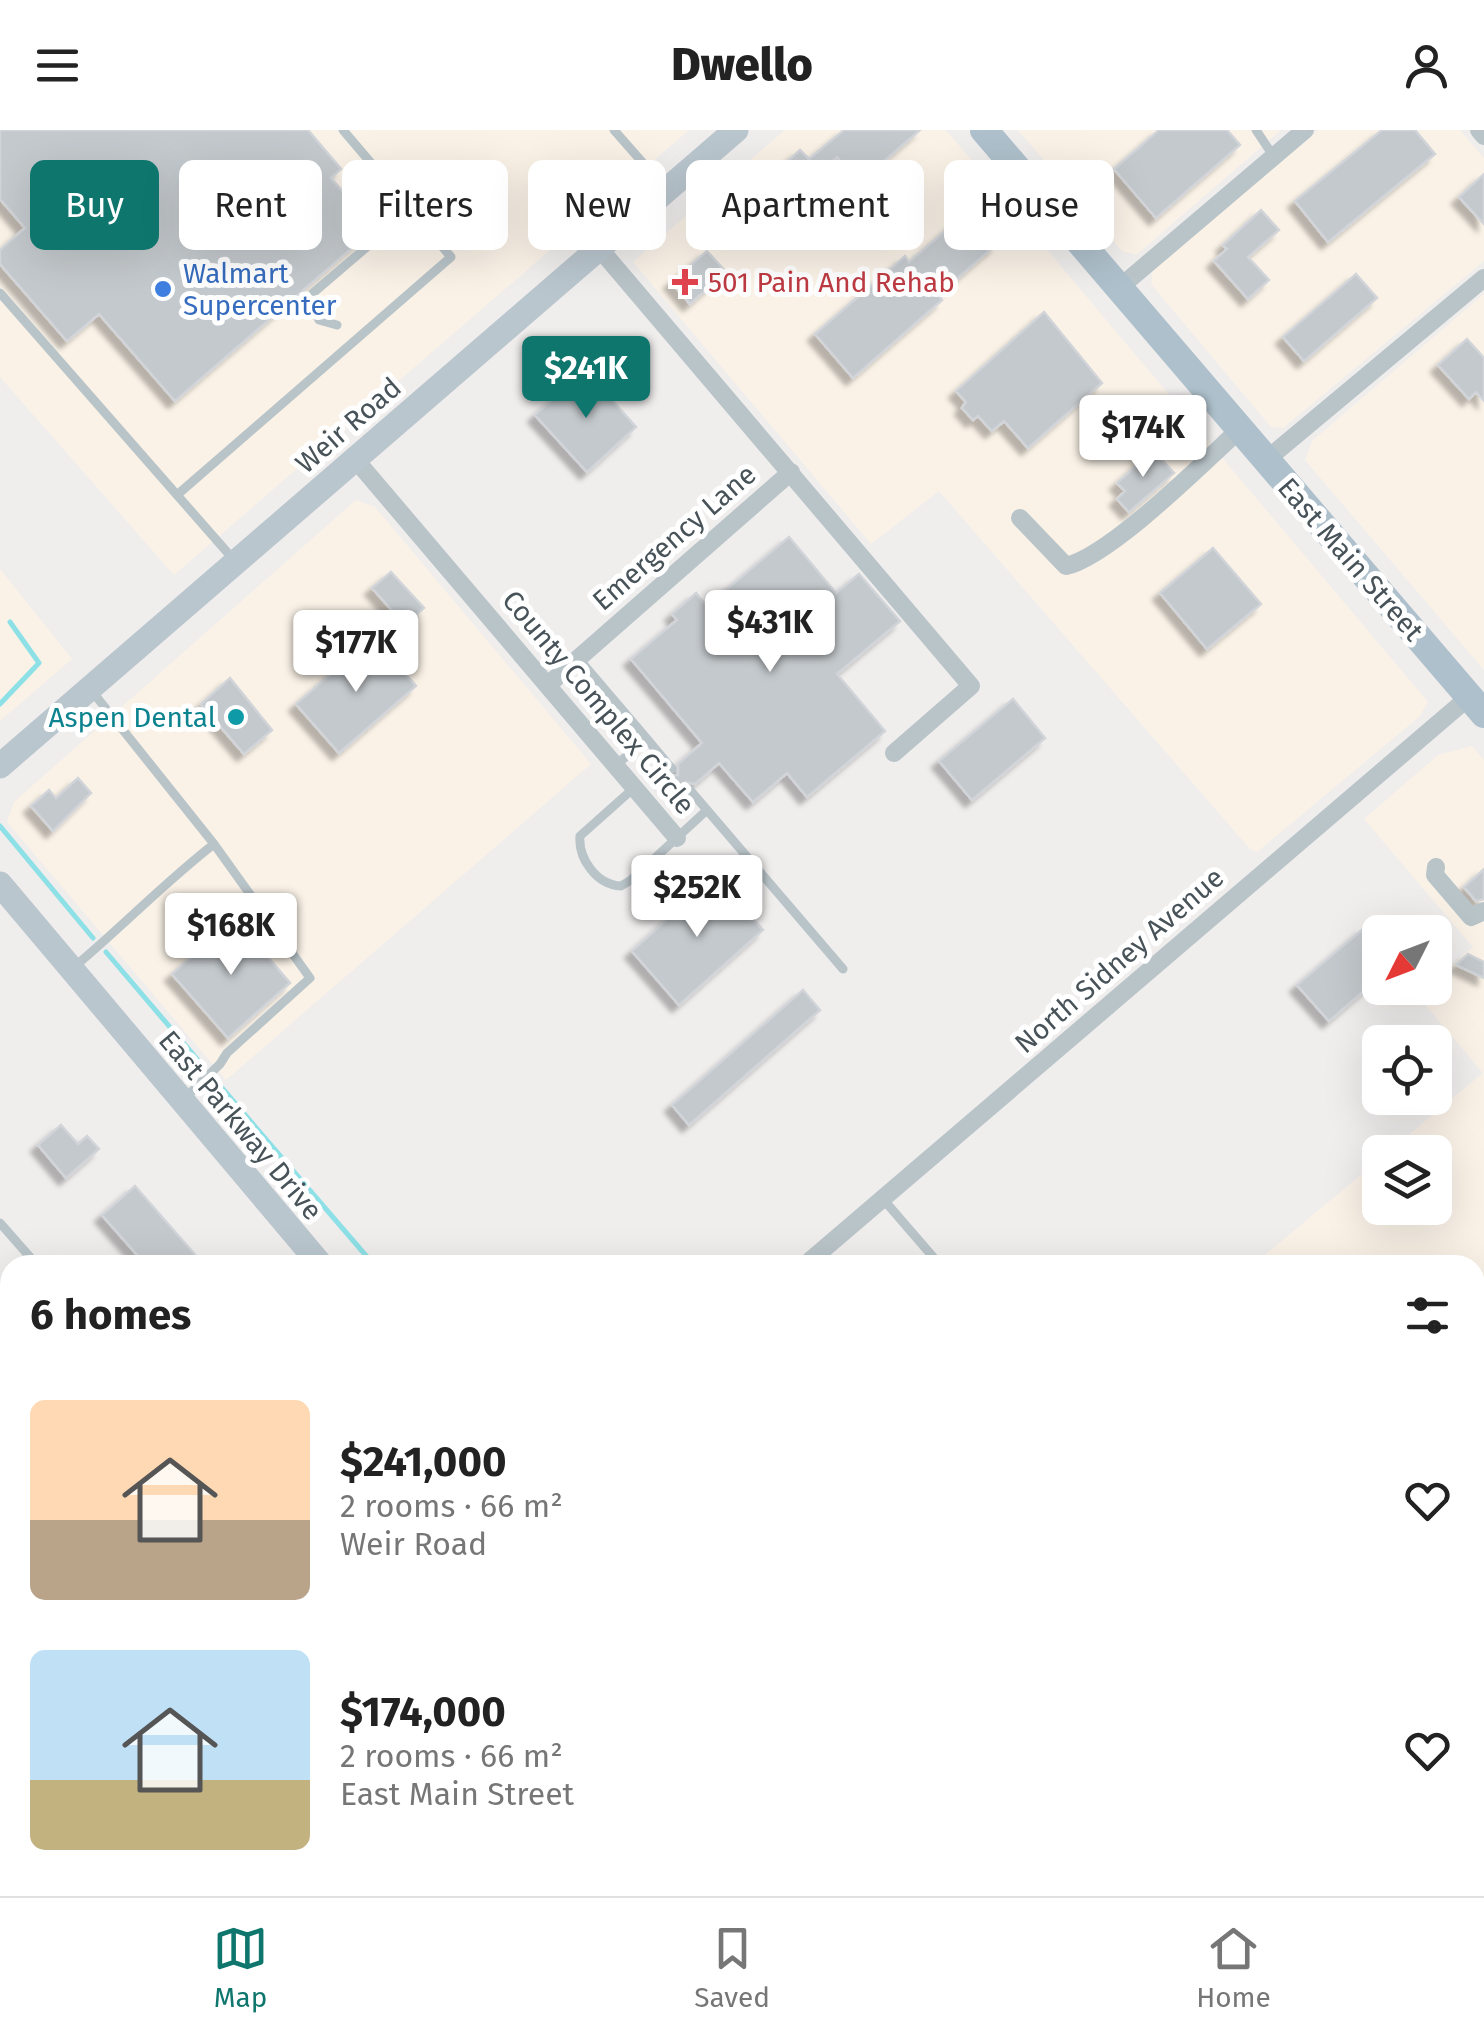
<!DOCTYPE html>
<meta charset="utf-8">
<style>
body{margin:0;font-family:"Fira Sans",sans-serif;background:#f2f2f2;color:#222;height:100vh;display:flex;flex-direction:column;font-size:38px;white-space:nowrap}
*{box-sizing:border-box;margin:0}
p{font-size:32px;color:#767676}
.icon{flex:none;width:55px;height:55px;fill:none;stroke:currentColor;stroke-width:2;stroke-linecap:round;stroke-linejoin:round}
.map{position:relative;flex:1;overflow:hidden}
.drawer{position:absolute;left:0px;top:1125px;width:1485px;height:642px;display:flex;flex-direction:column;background:#fff;border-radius:30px 30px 0 0;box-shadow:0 10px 40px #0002}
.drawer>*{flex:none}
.hud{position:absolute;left:30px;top:30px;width:1425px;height:90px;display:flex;gap:20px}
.needle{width:65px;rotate:228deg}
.buttons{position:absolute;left:1362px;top:785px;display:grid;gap:20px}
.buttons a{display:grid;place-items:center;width:90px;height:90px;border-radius:15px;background:#fff;box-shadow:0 10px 40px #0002;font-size:50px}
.price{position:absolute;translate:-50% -85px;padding:0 22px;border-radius:10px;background:#fff;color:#222;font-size:32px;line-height:65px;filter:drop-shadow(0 2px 5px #0008)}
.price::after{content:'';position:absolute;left:50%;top:60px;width:30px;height:22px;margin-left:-15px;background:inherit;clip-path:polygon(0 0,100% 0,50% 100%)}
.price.selected{background:#0f766e;color:#fff}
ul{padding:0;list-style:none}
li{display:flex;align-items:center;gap:30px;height:250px;padding:0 30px}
li span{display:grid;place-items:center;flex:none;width:280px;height:200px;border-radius:15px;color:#555}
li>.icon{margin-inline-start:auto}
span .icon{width:120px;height:120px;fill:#fffc;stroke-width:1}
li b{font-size:42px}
h2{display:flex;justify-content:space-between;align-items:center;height:120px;padding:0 30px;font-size:42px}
.pill{padding:0 35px;border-radius:15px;background:#fff;box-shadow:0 10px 40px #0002;font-size:35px;line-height:90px}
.pill.selected{background:#0f766e;color:#fff}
header{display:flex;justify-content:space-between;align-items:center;height:130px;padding:0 30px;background:#fff;font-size:45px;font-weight:800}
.dock{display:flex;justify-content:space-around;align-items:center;height:140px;border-top:2px solid #e0e0e0;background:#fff;font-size:28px;color:#767676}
.dock a{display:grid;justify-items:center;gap:5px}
.dock .selected{color:#0f766e}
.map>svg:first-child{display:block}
</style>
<header><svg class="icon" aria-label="menu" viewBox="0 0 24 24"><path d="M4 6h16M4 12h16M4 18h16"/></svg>Dwello<svg class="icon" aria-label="person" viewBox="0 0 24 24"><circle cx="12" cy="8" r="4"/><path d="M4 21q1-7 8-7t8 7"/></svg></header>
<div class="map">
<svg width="1484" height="1766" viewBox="0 0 1484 1766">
<defs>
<filter id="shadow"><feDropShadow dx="-7" dy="7" stdDeviation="2.5" flood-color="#0004"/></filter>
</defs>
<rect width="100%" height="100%" fill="#f0eded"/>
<path fill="#faf2e7" d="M 0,0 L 689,0 L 174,445 L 0,247 Z
M 785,0 L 946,0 L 1428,572 L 1420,586 L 1257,722 L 1250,719 L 939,361 L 871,414 L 633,132 Z
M 1018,0 L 1281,0 L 1136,125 L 1122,121 Z
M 1318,0 L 1460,0 L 1484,28 L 1484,131 L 1283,298 L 1271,297 L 1151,154 L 1153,141 Z
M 1484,164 L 1484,540 L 1305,330 L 1312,311 Z
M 356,370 L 375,377 L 591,634 L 226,950 L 7,692 L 14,672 Z
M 0,439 L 72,529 L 0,591 Z
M 1472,616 L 1484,630 L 1484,1766 L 1128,1766 L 1121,1758 L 1475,1758 L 1475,1135 L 1253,1135 L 1380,1029 L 1380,1078 L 1435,1078 L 1435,1022 L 1388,1022 L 1483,943 L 1417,865 L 1426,858 L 1435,858 L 1435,850 L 1473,817 L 1364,689 L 1438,625 Z"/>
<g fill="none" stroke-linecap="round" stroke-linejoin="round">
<path stroke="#8de0e6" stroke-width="5" d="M 0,574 L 39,533 L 10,492
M 0,696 L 93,808
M 106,822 L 203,936
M 216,951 L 374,1135
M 918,1758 L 928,1766"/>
</g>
<path fill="#c4c9cd" stroke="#d1d4d8" stroke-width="2.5" filter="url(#shadow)" d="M 0,0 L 308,0 L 341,39 L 331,48 L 375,98 L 175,271 L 99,184 L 67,211 L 0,134 L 0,120 L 25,98 L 0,69 Z
M 844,0 L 920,0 L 884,31 L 892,41 L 866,62 L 837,27 L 772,86 L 752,64 L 800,20 L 809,29 Z
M 1159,0 L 1227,0 L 1240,15 L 1156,88 L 1114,39 Z
M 1382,0 L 1415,0 L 1435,24 L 1328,112 L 1295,71 Z
M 1484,44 L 1484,94 L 1459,67 Z
M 1261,80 L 1279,100 L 1248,127 L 1269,150 L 1248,169 L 1214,131 L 1227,119 L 1223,115 Z
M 968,81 L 997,114 L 938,165 L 942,170 L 853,248 L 815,204 L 905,126 L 909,132 Z
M 707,121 L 726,142 L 690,174 L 671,152 Z
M 1356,144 L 1377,168 L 1304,231 L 1283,207 Z
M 1044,182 L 1102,253 L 1028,318 L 1004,291 L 992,301 L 978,286 L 973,290 L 962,278 L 966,272 L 956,261 Z
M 1467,209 L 1484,228 L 1484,271 L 1476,262 L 1469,269 L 1438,235 Z
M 585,240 L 636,297 L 587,342 L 535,285 Z
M 1153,320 L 1174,343 L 1129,382 L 1117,369 L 1125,361 L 1117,353 Z
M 789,407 L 836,463 L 859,444 L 900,491 L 837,544 L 885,601 L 807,667 L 787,643 L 753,672 L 719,633 L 695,654 L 685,652 L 679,666 L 663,647 L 678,645 L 678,634 L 702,613 L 631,529 L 677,490 L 672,484 L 696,463 L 707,476 Z
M 1213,418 L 1261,474 L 1207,519 L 1160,463 Z
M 391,442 L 424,478 L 405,495 L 372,458 Z
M 373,507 L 416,556 L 339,623 L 296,574 Z
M 230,548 L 272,600 L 244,624 L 201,574 Z
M 1013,569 L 1045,608 L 972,670 L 939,631 Z
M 78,648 L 91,663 L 53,701 L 31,676 L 49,660 L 56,668 Z
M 1484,739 L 1484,769 L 1476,771 L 1464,757 Z
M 715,746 L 763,800 L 679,875 L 632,821 Z
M 235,789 L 290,853 L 228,908 L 172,844 Z
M 1364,798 L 1380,816 L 1380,847 L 1329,891 L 1297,855 Z
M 1468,824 L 1484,832 L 1484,848 L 1456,835 Z
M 803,860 L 820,880 L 689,995 L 672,975 Z
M 61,995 L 78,1014 L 87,1006 L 99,1019 L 66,1048 L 38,1015 Z
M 135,1056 L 204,1135 L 146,1135 L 102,1085 Z"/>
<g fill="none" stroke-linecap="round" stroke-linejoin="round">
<path stroke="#b9c4c9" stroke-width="9" d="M 614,0 L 665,58
M 1256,0 L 1274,27
M 0,163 L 234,430
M 337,195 L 319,190 L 310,171 L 313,163 L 410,80
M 177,365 L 451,127 L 343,0
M 578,528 L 647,609
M 91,560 L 214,714 L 310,848 L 227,923 L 220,934 L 183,970
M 616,635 L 647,609 L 672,639
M 635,657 L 580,706 C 578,729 597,755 621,756 L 631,750 L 707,680 L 843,839
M 689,659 L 707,680
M 74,837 C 122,797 164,753 214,714
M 883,1069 L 940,1135
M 0,1093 L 37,1135
M 933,1766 L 941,1758"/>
<path stroke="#b9c4c9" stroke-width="18" d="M 1479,0 L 1484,6
M 599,118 L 971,556 L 894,623
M 1119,158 L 1305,0
M 355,329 L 677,708
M 1266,330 L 1484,148
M 1020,388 L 1066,436 C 1110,426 1203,333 1240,299
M 549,554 L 791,342
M 1436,737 L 1435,745 L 1471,787 L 1484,781
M 805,1135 L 1469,567"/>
<path stroke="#bac6ce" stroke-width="25" d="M 0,636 L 736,0
M 0,754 L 321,1135
M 869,1758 L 877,1766"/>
<path stroke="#aec0cb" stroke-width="28" d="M 984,0 L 1484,584"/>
</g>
<path fill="#e0444e" stroke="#fff" stroke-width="4" d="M680 137h10v10h10v10h-10v10h-10v-10h-10v-10h10z"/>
<circle fill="#3f7fe0" stroke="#fff" stroke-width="4" cx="163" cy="159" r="10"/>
<circle fill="#0f9aa8" stroke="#fff" stroke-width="4" cx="236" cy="587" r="10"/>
<g text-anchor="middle" stroke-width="10" stroke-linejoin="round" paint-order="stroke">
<g font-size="28" fill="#366cbe" stroke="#fff" text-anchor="start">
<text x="183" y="153">Walmart<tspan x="183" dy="32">Supercenter</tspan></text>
</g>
<g font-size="28" fill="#be3a42" stroke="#fff" text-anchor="start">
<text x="708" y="162">501 Pain And Rehab</text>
</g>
<g font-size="28" fill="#475359" stroke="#fff">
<text transform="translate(348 295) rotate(-41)" y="10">Weir Road</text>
<text transform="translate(674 407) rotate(-41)" y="10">Emergency Lane</text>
<text transform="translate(1351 429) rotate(49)" y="10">East Main Street</text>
<text transform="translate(599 572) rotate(50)" y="10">County Complex Circle</text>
<text transform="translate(1119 830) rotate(-41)" y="10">North Sidney Avenue</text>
<text transform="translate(241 995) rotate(50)" y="10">East Parkway Drive</text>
</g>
<g font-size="28" fill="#0d838f" stroke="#fff" text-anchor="end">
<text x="216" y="597">Aspen Dental</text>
</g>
</g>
</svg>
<div class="buttons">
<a><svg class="needle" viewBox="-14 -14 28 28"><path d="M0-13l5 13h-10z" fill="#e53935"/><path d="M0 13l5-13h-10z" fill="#767676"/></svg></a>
<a><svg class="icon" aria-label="locate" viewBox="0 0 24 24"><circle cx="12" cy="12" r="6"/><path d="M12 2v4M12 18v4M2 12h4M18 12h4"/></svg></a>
<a><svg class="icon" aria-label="layers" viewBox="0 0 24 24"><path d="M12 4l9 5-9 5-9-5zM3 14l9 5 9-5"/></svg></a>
</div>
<b class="price selected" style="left:586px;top:291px">$241K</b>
<b class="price" style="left:1143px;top:350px">$174K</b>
<b class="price" style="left:770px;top:545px">$431K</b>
<b class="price" style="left:356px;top:565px">$177K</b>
<b class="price" style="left:697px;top:810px">$252K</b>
<b class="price" style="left:231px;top:848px">$168K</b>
<div class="hud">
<a class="pill selected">Buy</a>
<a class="pill">Rent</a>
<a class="pill">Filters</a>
<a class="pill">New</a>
<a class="pill">Apartment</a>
<a class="pill">House</a>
</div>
<section class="drawer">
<h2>6 homes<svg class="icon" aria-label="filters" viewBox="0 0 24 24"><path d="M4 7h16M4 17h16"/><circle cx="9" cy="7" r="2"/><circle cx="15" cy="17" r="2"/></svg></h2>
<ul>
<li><span style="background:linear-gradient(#ffd9b3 60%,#b9a48a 0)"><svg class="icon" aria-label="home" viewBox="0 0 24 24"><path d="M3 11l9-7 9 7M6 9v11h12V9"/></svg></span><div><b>$241,000</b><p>2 rooms · 66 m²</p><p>Weir Road</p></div><svg class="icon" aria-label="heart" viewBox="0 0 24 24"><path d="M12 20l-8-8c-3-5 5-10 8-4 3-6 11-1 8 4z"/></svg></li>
<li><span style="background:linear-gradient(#bfe0f5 65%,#c2b280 0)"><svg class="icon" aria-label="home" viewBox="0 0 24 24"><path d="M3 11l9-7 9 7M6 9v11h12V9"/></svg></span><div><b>$174,000</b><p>2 rooms · 66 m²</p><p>East Main Street</p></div><svg class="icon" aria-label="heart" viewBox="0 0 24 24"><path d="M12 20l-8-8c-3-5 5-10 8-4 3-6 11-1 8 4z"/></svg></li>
</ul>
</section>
</div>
<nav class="dock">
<a class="selected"><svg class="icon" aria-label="map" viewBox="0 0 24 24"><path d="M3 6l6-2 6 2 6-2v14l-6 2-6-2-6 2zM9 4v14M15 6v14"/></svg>Map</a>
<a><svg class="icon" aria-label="saved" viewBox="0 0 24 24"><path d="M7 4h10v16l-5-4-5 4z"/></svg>Saved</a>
<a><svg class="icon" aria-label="home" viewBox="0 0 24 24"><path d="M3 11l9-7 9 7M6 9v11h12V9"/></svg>Home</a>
</nav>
